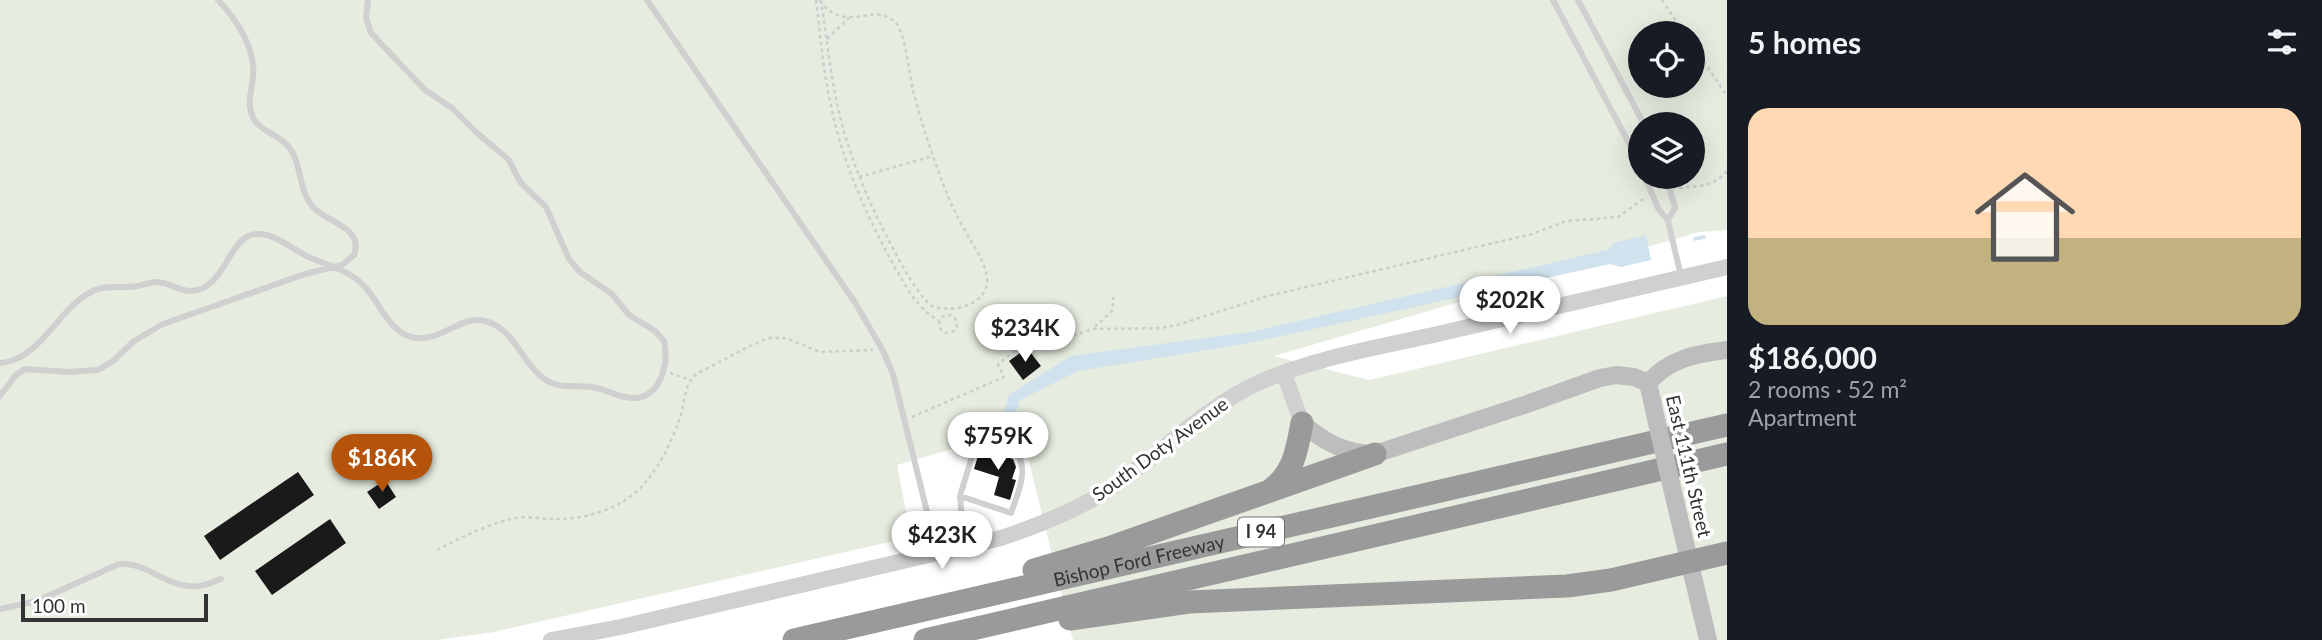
<!DOCTYPE html>
<meta charset="utf-8">
<style>
body{margin:0;font-family:Lato,sans-serif;background:#242831;color:#f1f3f6;height:100vh;display:flex;flex-direction:column;font-size:26px;white-space:nowrap}
*{box-sizing:border-box;margin:0}
p{font-size:23px;color:#9ea1a6}
.icon{flex:none;width:38px;height:38px;fill:none;stroke:currentColor;stroke-width:2;stroke-linecap:round;stroke-linejoin:round}
.map{position:relative;flex:1;overflow:hidden}
.panel{display:flex;flex-direction:column;background:#171b24;width:595px}
.panel>*{flex:none}
.tools{position:absolute;left:1628px;top:21px;display:grid;gap:14px}
.tools a{display:grid;place-items:center;width:77px;height:77px;border-radius:50%;background:#171b24;box-shadow:0 7px 28px #0002;font-size:35px}
.scale{position:absolute;left:21px;bottom:18px;width:187px;box-sizing:border-box;padding-left:7px;border:4px solid #333;border-top:0;font-size:19px;line-height:24px;white-space:nowrap;color:#333;-webkit-text-stroke:5px #fff;paint-order:stroke}
.price{position:absolute;translate:-50% -60px;padding:0 16px;border-radius:24px;background:#fff;color:#222;font-size:23px;line-height:46px;filter:drop-shadow(0 2px 4px #0008)}
.price::after{content:'';position:absolute;left:50%;top:42px;width:21px;height:16px;margin-left:-10px;background:inherit;clip-path:polygon(0 0,100% 0,50% 100%)}
.price.selected{background:#b45309;color:#fff}
ul{padding:0;list-style:none}
li{display:grid;align-content:center;gap:14px;height:371px;padding:0 21px}
li span{display:grid;place-items:center;height:217px;border-radius:21px;color:#555}
li>.icon{margin-inline-start:auto}
span .icon{width:126px;height:126px;fill:#fffc;stroke-width:1}
li b{font-size:30px}
h2{display:flex;justify-content:space-between;align-items:center;height:84px;padding:0 21px;font-size:30px}
main{display:flex;flex:1;min-height:0}
.map>svg:first-child{display:block}
</style>
<main>
<div class="map">
<svg width="1727" height="640" viewBox="0 0 1727 640">
<rect width="100%" height="100%" fill="#fff"/>
<path fill="#e6ecdf" fill-rule="evenodd" d="M 0,0 L 1727,0 L 1727,230 L 1699,232 L 1274,356 L 1369,380 L 1727,296 L 1727,640 L 1073,640 L 1021,429 L 897,465 L 911,537 L 494,632 L 437,640 L 0,640 ZM 1640,33 L 1692,33 L 1692,86 L 1640,86 ZM 1640,124 L 1692,124 L 1692,177 L 1640,177 Z"/>
<path fill="#cfe2ee" d="M 1646,235 L 1651,260 L 1621,267 L 1610,264 L 1249,343 L 1078,371 L 1020,400 L 1012,425 L 999,430 L 1009,395 L 1071,356 L 1250,332 L 1608,250 L 1614,243 Z"/>
<g fill="none" stroke-linecap="round" stroke-linejoin="round">
<path stroke="#cfe2ee" stroke-width="3.5" d="M 1695,239 L 1704,237
M 1004,434 L 1007,424"/>
</g>
<path fill="#1a1a1a" d="M 1027,348 L 1041,366 L 1023,380 L 1009,361 Z
M 980,449 L 1013,459 L 1016,467 L 1012,479 L 1016,480 L 1010,500 L 994,495 L 999,477 L 974,469 Z
M 298,472 L 314,495 L 220,560 L 204,536 Z
M 385,480 L 396,497 L 379,509 L 367,492 Z
M 330,519 L 346,543 L 272,595 L 255,571 Z"/>
<g fill="none" stroke-linecap="round" stroke-linejoin="round">
<path stroke="#cdcdcd" stroke-width="2.5" stroke-dasharray="3.5 3.5" stroke-linecap="butt" d="M 816,0 C 820,34 823,67 830,101 C 841,158 865,213 893,264 C 906,286 916,309 940,321
M 820,0 L 821,2 C 827,37 830,73 838,108 C 848,153 866,196 887,237 C 899,260 912,286 930,305 C 948,314 984,307 987,283 C 989,265 967,236 959,220 C 953,208 947,195 942,181 C 931,152 921,121 913,90 C 909,73 906,37 896,23 C 873,0 847,35 821,2
M 1662,0 L 1684,33
M 827,39 L 849,18
M 1692,44 L 1727,96
M 859,177 L 933,156
M 1679,188 C 1698,186 1714,187 1727,171
M939 324a9 9 0 1 1 18 0a9 9 0 1 1-18 0Z
M 1095,327 L 1113,310 L 1113,297
M 1040,341 L 1049,322
M 670,373 L 690,380
M 912,417 L 1004,377 L 998,364 L 1034,336 L 1046,344 L 1093,329 L 1161,328 L 1177,325 L 1268,296 L 1532,234 L 1566,221 L 1618,217 L 1646,197
M 437,550 C 460,538 486,525 511,519 C 525,515 540,519 554,519 C 578,520 610,512 630,497 C 653,480 669,448 679,421 C 685,405 683,383 698,373 L 752,345 L 769,338 L 786,338 L 820,352 L 873,350"/>
<path stroke="#d0d0d0" stroke-width="6" d="M 647,0 L 856,304 L 883,351 L 893,374 L 937,552
M 1553,0 L 1640,164
M 1578,0 L 1644,124
M 1645,177 L 1658,208 L 1668,221 L 1681,276
M 1666,177 L 1675,207 L 1668,221
M 0,363 C 42,360 58,306 95,290 C 109,284 122,289 137,286 C 144,285 150,282 157,282 C 174,283 185,297 203,288 C 231,274 231,226 267,235 C 282,239 295,251 309,257 C 327,265 347,270 361,283 C 379,299 386,329 411,337 C 441,345 463,310 491,323 C 516,333 523,365 546,380 C 560,389 576,385 592,387 C 606,389 619,398 633,398 C 661,398 669,363 664,341 L 655,331 L 629,315 L 612,294 L 580,272 L 569,259 L 546,207 L 520,182 L 509,160 L 477,133 L 452,108 L 425,90 L 371,33 L 366,18 L 368,0
M 0,396 L 16,375 L 25,369 L 68,372 L 98,370 L 113,361 L 134,341 L 163,324 L 305,274 L 342,265 L 354,255 C 364,227 327,223 313,207 C 297,190 303,160 286,144 C 277,135 264,132 256,122 C 242,104 256,85 253,65 C 250,40 235,18 218,0
M 960,496 L 1011,513 C 1017,495 1033,463 1011,449 C 1002,444 987,443 977,440 L 960,496 L 964,545
M 0,609 L 37,601 L 119,564 C 143,561 164,584 188,586 C 200,588 210,583 221,579"/>
<path stroke="#d0d0d0" stroke-width="16" d="M 1284,374 L 1302,423
M 551,640 L 621,627 L 1001,538 C 1037,526 1071,513 1103,493 C 1157,459 1199,410 1258,383 C 1316,357 1381,347 1442,333 C 1537,311 1632,289 1727,267"/>
<path stroke="#bdbdbd" stroke-width="18" d="M 1648,383 C 1670,358 1696,354 1727,350
M 1648,383 L 1657,423
M 1302,423 C 1325,443 1345,453 1375,454 L 1527,404 L 1600,378 L 1616,375 L 1634,377 L 1648,383
M 1676,505 L 1708,640"/>
<g stroke="#9a9a9a" stroke-width="23">
<path d="M 1273,488 C 1294,472 1297,449 1302,423"/>
<path d="M 1034,570 L 1108,548 L 1375,454"/>
<path d="M 1070,619 L 1189,602 L 1567,586 L 1611,580 L 1727,553"/>
<path id="s1" d="M 794,640 L 1727,425"/>
<path d="M 925,640 L 1727,454"/>
</g>
<path stroke="#bdbdbd" stroke-width="18" d="M 1657,423 L 1676,505"/>
</g>
<g text-anchor="middle" stroke-width="7" stroke-linejoin="round" paint-order="stroke">
<rect fill="#fff" stroke="#707070" stroke-width="2" x="1238" y="517.5" width="46" height="29" rx="5"/>
<g font-size="18" font-weight="bold" fill="#333">
<text x="1261" y="538">I 94</text>
</g>
<g font-size="19" fill="#333" stroke="#fff">
<text transform="translate(1160 449) rotate(-36)" y="7">South Doty Avenue</text>
<text transform="translate(1689 466) rotate(77)" y="7">East 111th Street</text>
<text dy="7" stroke="none"><textPath href="#s1" startOffset="354">Bishop Ford Freeway</textPath></text>
</g>
</g>
</svg>
<div class="tools">
<a><svg class="icon" aria-label="locate" viewBox="0 0 24 24"><circle cx="12" cy="12" r="6"/><path d="M12 2v4M12 18v4M2 12h4M18 12h4"/></svg></a>
<a><svg class="icon" aria-label="layers" viewBox="0 0 24 24"><path d="M12 4l9 5-9 5-9-5zM3 14l9 5 9-5"/></svg></a>
</div>
<div class="scale">100 m</div>
<b class="price" style="left:1510px;top:336px">$202K</b>
<b class="price" style="left:1025px;top:364px">$234K</b>
<b class="price" style="left:998px;top:472px">$759K</b>
<b class="price selected" style="left:382px;top:494px">$186K</b>
<b class="price" style="left:942px;top:571px">$423K</b>
</div>
<section class="panel">
<h2>5 homes<svg class="icon" aria-label="filters" viewBox="0 0 24 24"><path d="M4 7h16M4 17h16"/><circle cx="9" cy="7" r="2"/><circle cx="15" cy="17" r="2"/></svg></h2>
<ul>
<li><span style="background:linear-gradient(#ffd9b3 60%,#c2b280 0)"><svg class="icon" aria-label="home" viewBox="0 0 24 24"><path d="M3 11l9-7 9 7M6 9v11h12V9"/></svg></span><div><b>$186,000</b><p>2 rooms · 52 m²</p><p>Apartment</p></div></li>
</ul>
</section>
</main>
